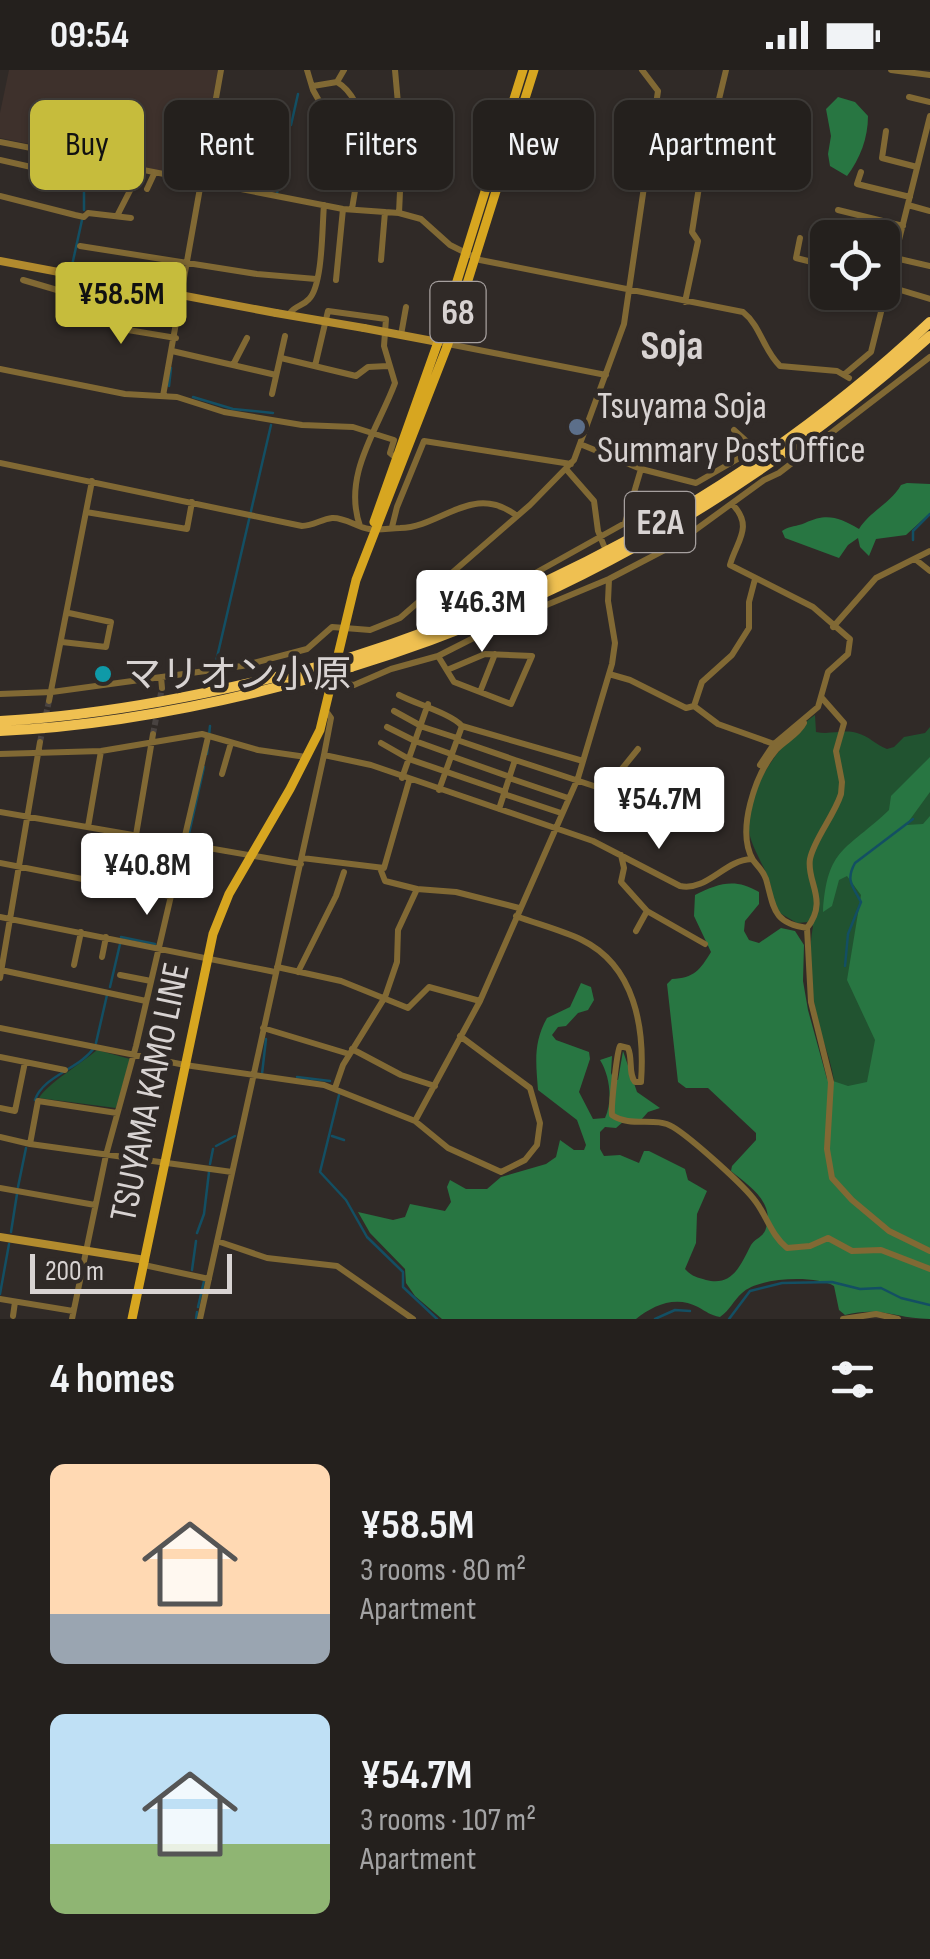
<!DOCTYPE html>
<meta charset="utf-8">
<style>
body{margin:0;font-family:"Sofia Sans Condensed","Noto Sans JP",sans-serif;background:#2c2826;color:#f1f3f6;height:100vh;display:flex;flex-direction:column;font-size:38px;white-space:nowrap}
*{box-sizing:border-box;margin:0}
p{font-size:32px;color:#a3a3a4}
.icon{flex:none;width:55px;height:55px;fill:none;stroke:currentColor;stroke-width:2;stroke-linecap:round;stroke-linejoin:round}
.map{position:relative;height:1249px;overflow:hidden}
.drawer{display:flex;flex-direction:column;background:#24201d;flex:1}
.drawer>*{flex:none}
.banner{position:absolute;left:30px;top:30px;width:870px;height:90px;display:flex;gap:20px}
.controls{position:absolute;left:810px;top:150px;display:grid;gap:20px}
.controls a{display:grid;place-items:center;width:90px;height:90px;border-radius:15px;background:#24201d;box-shadow:0 2px 8px #0004,0 0 0 2px #413e3b;font-size:50px}
.scale{position:absolute;left:30px;bottom:25px;width:202px;box-sizing:border-box;padding-left:10px;border:5px solid #d8d3d2;border-top:0;font-size:28px;line-height:35px;white-space:nowrap;color:#d8d3d2;-webkit-text-stroke:8px #302a27;paint-order:stroke}
.price{position:absolute;translate:-50% -85px;padding:0 22px;border-radius:10px;background:#fff;color:#222;font-size:32px;line-height:65px;filter:drop-shadow(0 2px 5px #0008)}
.price::after{content:'';position:absolute;left:50%;top:60px;width:30px;height:22px;margin-left:-15px;background:inherit;clip-path:polygon(0 0,100% 0,50% 100%)}
.price.on{background:#c6bc3c;color:#111}
ul{padding:0;list-style:none}
li{display:flex;align-items:center;gap:30px;height:250px;padding:0 50px}
li span{display:grid;place-items:center;flex:none;width:280px;height:200px;border-radius:15px;color:#555}
li>.icon{margin-inline-start:auto}
span .icon{width:120px;height:120px;fill:#fffc;stroke-width:1}
li b{font-size:42px}
h2{display:flex;justify-content:space-between;align-items:center;height:120px;padding:0 50px;font-size:42px}
.tag{padding:0 35px;border-radius:15px;background:#24201d;box-shadow:0 2px 8px #0004,0 0 0 2px #413e3b;font-size:35px;line-height:90px}
.tag.on{background:#c6bc3c;color:#111}
.status{display:flex;justify-content:space-between;align-items:center;height:70px;padding:0 50px;background:#24201d;direction:ltr}
.status svg{height:28px;fill:currentColor}
.map>svg:first-child{display:block}
</style>
<div class="status"><b>09:54</b><svg viewBox="0 0 49 12"><path d="M0 12V9h3v3zM5 12V6h3v6zM10 12V3h3v9zM15 12V0h3v12zM26 1h20v11H26zM47 4h2v5h-2z"/></svg></div>
<div class="map">
<svg width="930" height="1249" viewBox="0 0 930 1249">
<rect width="100%" height="100%" fill="#302a27"/>
<path fill="#3e312c" d="M 9,0 L 218,0 L 199,104 L 196,108 L 180,105 L 0,68 L 0,43 Z"/>
<path fill="#215330" d="M 815,645 L 816,662 C 831,665 843,659 857,663 C 869,666 876,675 887,679 L 894,677 L 904,667 L 925,663 L 930,657 L 930,1005 L 835,1019 C 833,992 821,969 816,943 C 810,915 808,884 813,856 L 808,852 L 797,853 L 778,842 C 771,830 773,817 767,805 C 760,788 749,773 748,754 C 746,719 787,664 815,645 Z
M 97,980 L 130,989 L 116,1038 L 39,1028 C 47,1014 82,993 97,980 Z"/>
<path fill="#287642" d="M 838,27 L 855,32 L 868,46 C 868,68 860,89 847,106 L 830,96 L 828,84 L 831,66 L 826,39 Z
M 782,44 L 795,45 L 799,59 L 792,79 L 795,100 L 790,105 L 776,104 C 761,86 773,62 782,44 Z
M 907,413 L 930,414 L 930,443 L 906,465 L 876,469 L 869,486 L 860,477 L 858,468 L 848,475 L 839,488 L 785,468 L 782,461 C 791,455 796,457 805,453 C 827,443 838,447 859,459 C 870,441 890,434 901,415 Z
M 930,687 L 930,722 L 906,755 L 923,754 L 930,746 L 930,1249 C 897,1249 881,1236 845,1245 L 839,1240 L 834,1216 C 816,1205 758,1207 742,1223 C 733,1231 730,1240 720,1247 C 710,1245 707,1242 698,1237 C 676,1225 653,1235 636,1249 L 442,1249 L 415,1226 L 406,1213 L 405,1199 L 370,1163 L 358,1142 L 393,1150 L 405,1147 L 410,1134 L 445,1141 L 451,1132 L 447,1117 L 450,1110 L 466,1119 L 487,1119 L 501,1107 L 546,1094 L 556,1087 L 560,1070 L 574,1080 L 584,1080 L 586,1075 L 577,1050 L 538,1020 C 536,993 533,973 547,948 L 570,937 L 581,913 L 591,917 L 594,930 L 588,940 L 578,943 L 566,956 L 558,957 L 552,965 L 556,970 L 589,982 L 590,989 L 579,1022 L 593,1049 L 605,1048 C 613,1031 610,1006 600,990 L 612,986 L 611,1003 L 614,1010 L 618,1010 L 623,981 L 637,1022 L 660,1038 L 648,1042 L 641,1050 L 624,1051 L 616,1058 L 605,1057 L 600,1062 L 600,1079 L 604,1086 L 620,1085 L 639,1093 L 644,1081 L 649,1081 L 685,1099 L 688,1110 L 707,1121 L 697,1144 L 696,1173 L 685,1199 C 692,1207 697,1207 706,1210 C 733,1217 741,1194 751,1175 C 755,1168 764,1167 766,1158 C 775,1132 748,1115 731,1101 L 732,1096 L 756,1070 L 756,1063 L 708,1018 L 686,1018 L 678,1012 L 667,914 L 672,909 C 694,908 700,900 711,882 L 694,846 L 695,825 C 719,813 735,808 759,822 L 759,834 L 745,851 L 744,861 L 749,870 L 759,873 L 781,858 L 795,861 L 804,875 L 803,911 L 808,940 L 827,1009 L 848,1016 L 867,1012 L 875,970 L 847,910 L 861,825 L 847,806 L 839,810 L 832,836 L 823,842 C 827,777 846,781 889,740 L 891,726 Z"/>
<g fill="none" stroke-linecap="round" stroke-linejoin="round">
<path stroke="#134f63" stroke-width="2.5" d="M 291,55 L 298,24
M 277,123 L 288,70
M 84,140 L 84,122 L 92,95
M 71,200 L 82,150
M 169,316 L 171,298
M 193,327 L 233,339 L 273,343
M 913,470 L 913,461 L 930,444
M 215,596 L 271,355
M 207,684 L 210,656
M 188,768 L 204,697
M 121,867 L 155,874
M 845,896 L 848,864 L 861,832 C 853,816 845,811 855,793 L 913,749
M 110,917 L 120,874
M 96,973 L 107,925
M 262,1004 L 266,969
M 297,1007 L 330,1011
M 339,1025 L 320,1102 L 346,1130 L 367,1167 L 403,1202 L 403,1217 L 437,1249
M 35,1030 C 43,1006 79,999 94,978
M 332,1066 L 344,1070
M 216,1076 L 235,1066
M 210,1094 L 213,1079
M 18,1117 L 26,1078
M 11,1162 L 17,1124
M 197,1163 L 204,1144 L 209,1102
M 192,1200 L 196,1171
M 0,1224 L 9,1174
M 198,1237 L 204,1211
M 196,1249 L 197,1242
M 655,1249 L 675,1240 L 690,1241
M 729,1249 L 750,1221 L 782,1213 L 832,1212 L 860,1219 L 881,1218 L 901,1228 L 930,1235"/>
<path stroke="#494341" stroke-width="6" stroke-dasharray="6 3" stroke-linecap="butt" d="M 153,664 L 162,618
M 40,672 L 49,631"/>
<path stroke="#816934" stroke-width="6" d="M 307,0 L 313,20 L 341,70 L 331,117
M 395,0 L 402,78 L 399,143
M 891,0 L 930,5
M 337,12 C 356,23 361,47 368,67 L 373,66
M 313,16 L 337,12 L 344,0
M 909,27 L 930,32
M 886,61 L 882,88 L 917,97
M 0,72 L 343,139 L 399,143 L 421,149 L 450,175 L 480,190 L 743,242 C 761,256 763,280 780,296 L 837,301 L 849,308
M 0,90 L 84,109 L 90,91
M 861,102 L 857,114 L 910,127
M 147,119 L 154,104
M 0,126 L 75,145 L 84,147 L 88,143 L 131,148
M 908,135 L 930,141
M 352,139 L 362,78
M 838,140 L 903,156
M 117,146 L 140,101
M 800,168 L 796,188 L 828,196
M 80,176 L 257,204 L 316,209
M 882,181 L 896,184
M 895,188 L 930,196
M 381,190 L 385,142
M 23,210 L 81,227 L 181,239
M 336,210 L 343,139
M 821,214 L 828,186
M 887,216 L 930,229
M 132,232 L 128,260 L 176,268
M 685,232 L 698,171 L 692,162 L 701,104 L 726,0
M 290,243 C 296,235 303,236 309,229 C 323,215 322,156 324,135
M 401,265 L 406,237
M 438,272 L 606,305
M 172,281 L 276,305
M 281,288 L 356,306 L 368,297 L 388,296
M 233,295 L 247,268
M 315,296 L 328,241 L 386,249 L 384,276 L 395,313 C 378,359 342,405 360,456
M 0,299 L 125,324 L 177,327 L 224,342 L 302,355 L 353,357 L 394,370 L 390,383 L 396,388
M 846,303 L 871,282 L 930,46
M 272,324 L 285,266
M 163,326 L 221,0
M 734,360 L 755,379 L 764,373
M 580,374 L 641,399 L 696,413 L 755,379
M 0,393 L 302,456 C 313,456 322,449 332,448 C 344,447 357,457 369,459 C 379,461 390,458 400,458 C 442,457 473,412 517,446
M 566,399 L 594,431 L 598,461 L 604,476
M 733,435 C 754,457 736,472 730,495 L 813,537 L 850,569 L 848,584 L 828,602 L 818,637 L 774,674 L 760,695
M 86,442 L 187,459 L 192,432
M 392,457 L 397,437 L 424,371 L 571,394
M 915,489 L 930,501
M 755,509 L 749,532 L 749,558 L 732,585 L 702,612 L 694,636 L 718,654 L 774,674
M 521,511 L 625,453 L 641,399
M 833,557 L 876,508 L 930,481
M 62,572 L 106,577 L 111,552 L 69,543
M 438,586 L 454,612 L 511,634 L 532,586 L 485,584 L 447,600
M 609,604 L 630,610 L 686,638 L 694,636
M 161,607 L 162,618
M 333,612 L 354,615 L 391,599 L 438,586 L 501,554 L 609,509 L 676,474 L 764,410 L 779,403 L 930,287
M 480,622 L 495,584
M 0,624 L 52,622 L 242,596 L 307,579 L 332,557 L 370,560 L 400,548 L 530,435 L 574,390 L 624,254 L 658,21 L 642,0
M 399,625 C 416,634 452,644 462,656
M 822,628 L 844,653 L 836,681 L 842,712 L 841,724 C 834,746 814,769 810,789 C 806,812 829,830 807,858 L 811,932 L 831,1012 L 827,1079 L 832,1108 L 852,1130 L 889,1161 L 930,1181
M 49,631 L 92,411
M 394,641 L 423,657 L 457,668
M 804,653 C 798,665 785,670 776,680 C 755,705 736,761 753,790 C 758,797 763,800 766,809 C 774,837 772,853 807,858
M 387,657 L 415,671 L 451,684
M 457,670 L 515,690 L 499,739
M 381,673 L 409,689 L 505,722
M 0,684 L 101,681 L 202,664 L 258,680 L 306,687
M 324,685 L 371,695 L 593,771 L 680,816 C 706,822 725,790 751,789
M 451,686 L 510,707
M 515,690 L 609,721 L 617,705 L 638,679
M 222,704 L 231,673
M 402,708 L 428,634
M 509,708 L 568,728
M 439,720 L 462,656 L 583,691
M 504,724 L 561,743
M 0,742 L 301,794
M 88,757 L 101,681
M 136,765 L 153,664
M 621,785 L 624,798 L 621,812 L 647,841 L 705,874
M 302,788 L 384,798 L 409,711
M 0,793 L 170,826
M 417,819 L 456,822 L 519,838
M 516,846 C 537,854 561,860 582,870 C 635,896 645,958 641,1012 L 635,1012 C 628,1003 633,989 628,978 L 620,976 C 617,981 611,1035 612,1045 C 631,1058 655,1046 673,1057 C 691,1068 744,1115 756,1132 C 767,1147 772,1166 787,1178 L 810,1176 L 828,1168 L 852,1181 L 881,1180 L 930,1199
M 0,847 L 275,902
M 636,861 L 647,841
M 102,887 L 106,867
M 74,895 L 81,862
M 277,897 L 341,911 L 408,938 L 429,917 L 480,931
M 1,900 L 146,931
M 298,902 L 336,826 L 344,802
M 120,905 L 151,911
M 0,908 L 40,672
M 0,958 L 185,995 L 324,1015 L 415,1051 L 480,931 L 578,708 L 612,594 L 615,573 L 608,531 L 609,509
M 263,958 L 349,984
M 352,979 L 401,1005 L 435,1016
M 0,987 L 65,1000
M 335,1018 L 343,995 L 385,927 L 397,892 L 398,860 L 417,819 L 385,811 L 380,798
M 0,1038 L 15,1041 L 25,992
M 415,1051 L 448,1078 L 501,1102 L 525,1090 L 537,1075 L 540,1053 L 530,1018 L 460,966
M 0,1067 L 30,1074 L 232,1102
M 30,1074 L 38,1031 L 117,1043
M 0,1118 L 95,1135
M 217,1171 L 267,1188 L 337,1196 L 413,1249
M 144,1195 L 209,1209
M 0,1229 L 73,1241
M 13,1246 L 15,1232
M 72,1249 L 106,1085 L 136,976 L 208,667
M 200,1249 L 324,685 L 331,648 L 326,641
M 843,1249 L 876,1244 L 898,1249"/>
<path stroke="#b28b2e" stroke-width="8" d="M 0,191 L 276,243
M 364,258 L 438,272
M 0,1167 L 145,1190"/>
<path stroke="#d7a620" stroke-width="9" d="M 374,452 L 438,272 L 523,0
M 132,1249 L 213,864 L 229,824 L 290,719 L 320,660 L 356,510 L 448,274 L 534,0"/>
<path stroke="#efc051" stroke-width="10" d="M 352,587 C 567,519 766,406 930,252
M 351,597 C 568,531 761,417 930,266
M 0,651 C 109,645 214,623 320,596
M 0,661 C 108,656 214,635 319,606"/>
<path stroke="#b28b2e" stroke-width="8" d="M 276,243 L 364,258"/>
<path stroke="#efc051" stroke-width="10" d="M 320,596 L 352,587
M 319,606 L 351,597"/>
</g>
<circle fill="#5c6f8a" stroke="#302a27" stroke-width="4" cx="577" cy="357" r="10"/>
<circle fill="#0f9aa8" stroke="#302a27" stroke-width="4" cx="103" cy="604" r="10"/>
<g text-anchor="middle" stroke-width="9" stroke-linejoin="round" paint-order="stroke">
<g fill="#302a27" stroke="#a6a09f" stroke-width="2.5">
<rect x="430.5" y="212" width="55" height="60" rx="8"/>
<rect x="625" y="422" width="70" height="60" rx="8"/>
</g>
<g font-size="35" font-weight="bold" fill="#d8d3d2">
<text x="458" y="254">68</text>
<text x="660" y="464">E2A</text>
</g>
<g font-size="38" fill="#d8d3d2" stroke="#302a27" text-anchor="start">
<text x="597" y="348">Tsuyama Soja<tspan x="597" dy="44">Summary Post Office</tspan></text>
<text x="123" y="617">マリオン小原</text>
</g>
<g font-size="38" fill="#d8d3d2" stroke="#302a27">
<text transform="translate(149 1022) rotate(-78)" y="13">TSUYAMA KAMO LINE</text>
</g>
<g font-size="42" font-weight="bold" fill="#d8d3d2" stroke="#302a27">
<text x="672" y="289">Soja</text>
</g>
</g>
</svg>
<div class="controls">
<a><svg class="icon" aria-label="locate" viewBox="0 0 24 24"><circle cx="12" cy="12" r="6"/><path d="M12 2v4M12 18v4M2 12h4M18 12h4"/></svg></a>
</div>
<div class="scale">200 m</div>
<b class="price on" style="left:121px;top:277px">¥58.5M</b>
<b class="price" style="left:482px;top:585px">¥46.3M</b>
<b class="price" style="left:659px;top:782px">¥54.7M</b>
<b class="price" style="left:147px;top:848px">¥40.8M</b>
<div class="banner">
<a class="tag on">Buy</a>
<a class="tag">Rent</a>
<a class="tag">Filters</a>
<a class="tag">New</a>
<a class="tag">Apartment</a>
</div>
</div>
<section class="drawer">
<h2>4 homes<svg class="icon" aria-label="filters" viewBox="0 0 24 24"><path d="M4 7h16M4 17h16"/><circle cx="9" cy="7" r="2"/><circle cx="15" cy="17" r="2"/></svg></h2>
<ul>
<li><span style="background:linear-gradient(#ffd9b3 75%,#9aa5b1 0)"><svg class="icon" aria-label="home" viewBox="0 0 24 24"><path d="M3 11l9-7 9 7M6 9v11h12V9"/></svg></span><div><b>¥58.5M</b><p>3 rooms · 80 m²</p><p>Apartment</p></div></li>
<li><span style="background:linear-gradient(#bfe0f5 65%,#8fb573 0)"><svg class="icon" aria-label="home" viewBox="0 0 24 24"><path d="M3 11l9-7 9 7M6 9v11h12V9"/></svg></span><div><b>¥54.7M</b><p>3 rooms · 107 m²</p><p>Apartment</p></div></li>
</ul>
</section>
